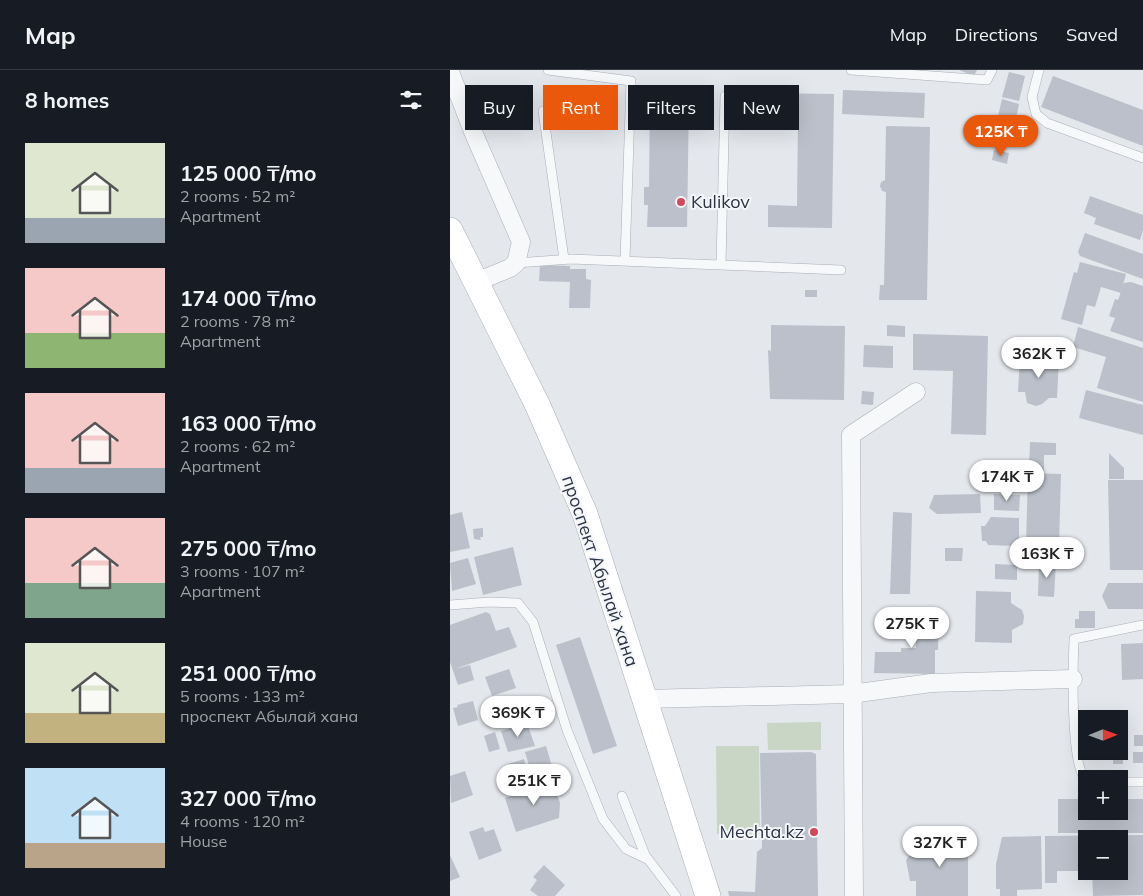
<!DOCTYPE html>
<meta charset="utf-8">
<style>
body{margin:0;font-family:Mulish,sans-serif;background:#242831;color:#f1f3f6;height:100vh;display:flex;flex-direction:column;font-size:19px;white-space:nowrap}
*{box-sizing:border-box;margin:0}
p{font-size:16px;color:#9ea1a6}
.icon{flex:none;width:28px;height:28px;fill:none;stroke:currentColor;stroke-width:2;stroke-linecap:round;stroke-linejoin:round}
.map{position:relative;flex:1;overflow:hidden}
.panel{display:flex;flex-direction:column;background:#171b24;width:450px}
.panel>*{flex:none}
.banner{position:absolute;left:15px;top:15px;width:475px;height:45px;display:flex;gap:10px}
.needle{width:32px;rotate:89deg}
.fabs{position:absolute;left:628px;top:640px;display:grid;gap:10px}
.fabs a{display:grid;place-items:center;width:50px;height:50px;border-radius:0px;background:#171b24;box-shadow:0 5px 20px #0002;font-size:25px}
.price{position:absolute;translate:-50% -42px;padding:0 11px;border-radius:18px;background:#fff;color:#222;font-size:16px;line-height:32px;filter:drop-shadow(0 1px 2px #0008)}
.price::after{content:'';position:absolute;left:50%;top:30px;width:15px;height:11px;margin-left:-8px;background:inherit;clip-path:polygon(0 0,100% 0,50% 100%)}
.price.active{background:#ea580c;color:#fff}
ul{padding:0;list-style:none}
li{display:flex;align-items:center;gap:15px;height:125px;padding:0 25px}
li span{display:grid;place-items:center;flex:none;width:140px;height:100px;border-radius:0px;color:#555}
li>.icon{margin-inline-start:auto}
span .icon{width:60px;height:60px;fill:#fffc;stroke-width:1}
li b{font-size:21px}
h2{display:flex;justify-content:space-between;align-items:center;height:60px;padding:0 25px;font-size:21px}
.pill{padding:0 18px;border-radius:0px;background:#171b24;box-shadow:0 5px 20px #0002;font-size:18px;line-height:45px}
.pill.active{background:#ea580c;color:#fff}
header{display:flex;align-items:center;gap:30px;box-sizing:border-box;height:70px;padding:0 25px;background:#171b24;border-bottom:1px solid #363941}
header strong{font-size:24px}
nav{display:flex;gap:28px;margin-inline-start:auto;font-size:18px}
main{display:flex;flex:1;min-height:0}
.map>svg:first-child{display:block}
</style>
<header>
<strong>Map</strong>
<nav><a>Map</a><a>Directions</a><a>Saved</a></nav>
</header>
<main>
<section class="panel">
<h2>8 homes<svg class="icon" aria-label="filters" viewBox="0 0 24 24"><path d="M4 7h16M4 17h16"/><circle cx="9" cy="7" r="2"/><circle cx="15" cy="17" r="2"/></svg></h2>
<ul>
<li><span style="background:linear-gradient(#dfe7d0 75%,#9aa5b1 0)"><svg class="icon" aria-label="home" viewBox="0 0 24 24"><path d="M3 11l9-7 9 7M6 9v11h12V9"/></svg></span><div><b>125 000 ₸/mo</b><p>2 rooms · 52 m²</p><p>Apartment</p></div></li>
<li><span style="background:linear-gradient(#f6c9c9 65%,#8fb573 0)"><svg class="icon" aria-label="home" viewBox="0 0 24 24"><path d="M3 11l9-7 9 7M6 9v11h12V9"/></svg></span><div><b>174 000 ₸/mo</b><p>2 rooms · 78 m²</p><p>Apartment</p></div></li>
<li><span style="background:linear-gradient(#f6c9c9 75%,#9aa5b1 0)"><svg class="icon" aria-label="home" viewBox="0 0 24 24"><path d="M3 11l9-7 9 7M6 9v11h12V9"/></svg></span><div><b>163 000 ₸/mo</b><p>2 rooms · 62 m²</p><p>Apartment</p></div></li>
<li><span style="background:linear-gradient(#f6c9c9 65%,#7fa58c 0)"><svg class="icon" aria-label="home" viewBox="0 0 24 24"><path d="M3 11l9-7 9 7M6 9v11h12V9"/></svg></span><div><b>275 000 ₸/mo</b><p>3 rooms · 107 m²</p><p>Apartment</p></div></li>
<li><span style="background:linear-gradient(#dfe7d0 70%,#c2b280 0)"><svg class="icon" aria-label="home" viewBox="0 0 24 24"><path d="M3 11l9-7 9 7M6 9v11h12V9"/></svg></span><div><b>251 000 ₸/mo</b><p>5 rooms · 133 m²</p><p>проспект Абылай хана</p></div></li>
<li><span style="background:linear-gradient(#bfe0f5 75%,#b9a48a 0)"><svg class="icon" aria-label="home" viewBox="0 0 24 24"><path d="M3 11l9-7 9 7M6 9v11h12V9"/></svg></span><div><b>327 000 ₸/mo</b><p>4 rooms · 120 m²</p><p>House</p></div></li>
</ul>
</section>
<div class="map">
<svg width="693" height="826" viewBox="0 0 693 826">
<rect width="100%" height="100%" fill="#e4e7ec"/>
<path fill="#c9d6c5" d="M 371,652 L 371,680 L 318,680 L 317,653 Z
M 309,676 L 310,764 L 267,764 L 266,676 Z"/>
<path fill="#bbc0ca" d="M 509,0 L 527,0 L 524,6 Z
M 559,2 L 575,6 L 569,31 L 552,27 Z
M 603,6 L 693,40 L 693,76 L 591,37 Z
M 393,20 L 475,23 L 474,48 L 392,44 Z
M 319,23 L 384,24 L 382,158 L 318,157 L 318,135 L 347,136 L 348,46 L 318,46 Z
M 200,29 L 239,30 L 237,157 L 197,157 L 198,135 L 194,135 L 194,117 L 199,117 Z
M 552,29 L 569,34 L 564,59 L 546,55 Z
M 436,56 L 480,57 L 477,230 L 429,230 L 430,215 L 434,215 L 436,122 L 432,121 L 430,116 L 431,112 L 435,110 Z
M 544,80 L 559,83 L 557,94 L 542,90 Z
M 640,126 L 693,145 L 693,160 L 690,170 L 644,154 L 646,148 L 634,143 Z
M 635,163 L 693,184 L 693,209 L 630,186 L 628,182 Z
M 630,192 L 676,204 L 671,223 L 651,217 L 645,237 L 637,235 L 632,255 L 611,249 L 624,202 L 627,203 Z
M 90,195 L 120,196 L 120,199 L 136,199 L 136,209 L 141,210 L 140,238 L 119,238 L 120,212 L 89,211 Z
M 681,212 L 693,216 L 693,272 L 660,261 L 665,248 L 659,246 L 665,229 L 668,230 L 674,213 Z
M 355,220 L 367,220 L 367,227 L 355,227 Z
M 321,255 L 395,256 L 394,330 L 320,329 L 318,280 L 321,281 Z
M 437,255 L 455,256 L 455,267 L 437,266 Z
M 628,257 L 693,278 L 693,332 L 647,318 L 656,287 L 623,277 Z
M 463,264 L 538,266 L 536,365 L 501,364 L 503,301 L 463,300 Z
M 414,275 L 443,276 L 443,298 L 413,297 Z
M 570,287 L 609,288 L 607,328 L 599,328 L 592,334 L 586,336 L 577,333 L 575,322 L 568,322 Z
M 636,320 L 693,335 L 693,365 L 629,348 Z
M 412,321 L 424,322 L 423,335 L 411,334 Z
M 580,372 L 606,373 L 606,385 L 594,385 L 594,401 L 579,400 Z
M 659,383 L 674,398 L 674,409 L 659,409 Z
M 578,403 L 611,404 L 609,476 L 576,475 Z
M 658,410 L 693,410 L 693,500 L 660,500 Z
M 530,424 L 531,443 L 487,444 L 479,438 L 484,425 Z
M 544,424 L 570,425 L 569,441 L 544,440 Z
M 12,442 L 20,478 L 0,482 L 0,445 Z
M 443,442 L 462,443 L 460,524 L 440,524 Z
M 541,447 L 569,448 L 569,476 L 538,475 L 536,471 L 532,471 L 531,456 L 535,456 Z
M 33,458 L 33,467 L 30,467 L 31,470 L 24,469 L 23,459 Z
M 63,477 L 72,515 L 33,525 L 24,487 Z
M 495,478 L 513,478 L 512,491 L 495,491 Z
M 18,488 L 26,514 L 2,521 L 0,493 Z
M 589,491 L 606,492 L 604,527 L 588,526 Z
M 545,494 L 567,495 L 567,510 L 545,509 Z
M 658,513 L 693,513 L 693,539 L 658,539 L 652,526 Z
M 526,521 L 561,522 L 561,533 L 572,540 L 574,546 L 573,554 L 562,560 L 562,573 L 525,572 Z
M 629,541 L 645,541 L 645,558 L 625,558 L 625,549 L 629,549 Z
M 36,542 L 40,544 L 46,561 L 59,557 L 67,577 L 5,599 L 20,595 L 24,610 L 8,615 L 0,592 L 0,555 Z
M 468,544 L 489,544 L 488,580 L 485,580 L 485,604 L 424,603 L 425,582 L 451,582 L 451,578 L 466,578 L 466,568 L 443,568 L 442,563 L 445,554 L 468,554 Z
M 130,567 L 167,676 L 143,684 L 106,575 Z
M 693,573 L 693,609 L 672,610 L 671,574 Z
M 59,599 L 66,618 L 42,626 L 35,607 Z
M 23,631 L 28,650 L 8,656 L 3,638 L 8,637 L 7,635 Z
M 666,644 L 676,644 L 676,655 L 669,655 L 669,649 L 666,649 Z
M 77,653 L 85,676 L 58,682 L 51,661 Z
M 45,662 L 50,679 L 39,682 L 34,666 Z
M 669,665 L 674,665 L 674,676 L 669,676 Z
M 684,665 L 693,665 L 693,676 L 684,676 Z
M 96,676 L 103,700 L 82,706 L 75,682 Z
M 361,682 L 366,684 L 368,826 L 279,826 L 278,821 L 305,822 L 307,782 L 312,778 L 310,683 Z
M 683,682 L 693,682 L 693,693 L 683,693 Z
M 663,683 L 673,683 L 673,694 L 663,694 Z
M 74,689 L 79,706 L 63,711 L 58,694 Z
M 15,701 L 23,725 L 1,733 L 0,706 Z
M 98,710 L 103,713 L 110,733 L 109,748 L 66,762 L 55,728 L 76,721 L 75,717 Z
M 608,729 L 636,729 L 636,741 L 669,741 L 669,729 L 693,729 L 693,763 L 608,763 Z
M 33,757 L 35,762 L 44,759 L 52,781 L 29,790 L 19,762 Z
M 693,765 L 693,825 L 643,826 L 642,801 L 669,801 L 669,769 L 636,769 L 636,801 L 607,801 L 607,813 L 595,813 L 595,766 Z
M 591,766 L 592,819 L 567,820 L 567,826 L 550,826 L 550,819 L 546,819 L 546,794 L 552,767 Z
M 518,769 L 518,826 L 466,826 L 466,811 L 460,811 L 456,790 L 459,786 L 469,786 L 469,770 Z
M 0,785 L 10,807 L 0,811 Z
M 94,795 L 115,815 L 105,826 L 88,826 L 80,820 L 87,810 L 83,807 Z"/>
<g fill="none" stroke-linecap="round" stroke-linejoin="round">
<g stroke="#a9aeb7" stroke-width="10">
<path id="service" d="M 98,0 L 181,11 L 175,190
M 401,0 L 537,10 L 542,0
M 589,0 L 582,27 L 586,44 L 597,53 L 693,88
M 93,41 L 114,189
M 66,193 L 121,189 L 391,200
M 271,194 L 275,26
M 0,535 L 39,532 L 68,533 L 83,552 L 117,660 L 153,749 L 176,779 L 199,790
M 636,710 C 620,696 623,593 624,569 L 693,555
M 669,712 L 693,712
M 172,726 L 195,785 L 226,826"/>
</g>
<g stroke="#a9aeb7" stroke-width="19">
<path id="minor" d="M 0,2 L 24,64 L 71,172 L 66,193 L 60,198 L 26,212
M 194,629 L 401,624 L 481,613 L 623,609
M 404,826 L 401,365 L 466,322"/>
</g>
<g stroke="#a9aeb7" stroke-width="26">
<path id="secondary" d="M 0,160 L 87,334 L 135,444 L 258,826"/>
</g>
<use href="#service" stroke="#f7f8fa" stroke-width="9"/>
<use href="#minor" stroke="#f7f8fa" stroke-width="18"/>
<use href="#secondary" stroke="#fff" stroke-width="25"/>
</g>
<g fill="#d1495b" stroke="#f4f6f9" stroke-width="2">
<circle cx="231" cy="132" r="5"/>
<circle cx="364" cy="762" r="5"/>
</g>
<g text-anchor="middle" stroke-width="4" stroke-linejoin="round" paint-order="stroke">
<g font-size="18" fill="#2b3445" stroke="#f4f6f9" text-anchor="start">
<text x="241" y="138">Kulikov</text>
<text x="354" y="768" text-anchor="end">Mechta.kz</text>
</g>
<g font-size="18" fill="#2b3445" stroke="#f4f6f9">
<text transform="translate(150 501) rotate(71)" y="6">проспект Абылай хана</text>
</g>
</g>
</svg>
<div class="fabs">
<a><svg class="needle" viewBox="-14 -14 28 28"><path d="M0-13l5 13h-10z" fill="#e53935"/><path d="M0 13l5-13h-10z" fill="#9ea1a6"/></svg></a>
<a>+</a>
<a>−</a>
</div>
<b class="price active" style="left:551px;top:87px">125K ₸</b>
<b class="price" style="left:589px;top:309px">362K ₸</b>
<b class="price" style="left:557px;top:432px">174K ₸</b>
<b class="price" style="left:597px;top:509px">163K ₸</b>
<b class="price" style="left:462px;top:579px">275K ₸</b>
<b class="price" style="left:68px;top:668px">369K ₸</b>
<b class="price" style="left:84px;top:736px">251K ₸</b>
<b class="price" style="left:490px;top:798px">327K ₸</b>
<div class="banner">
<a class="pill">Buy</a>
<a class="pill active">Rent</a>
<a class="pill">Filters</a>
<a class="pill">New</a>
</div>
</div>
</main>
